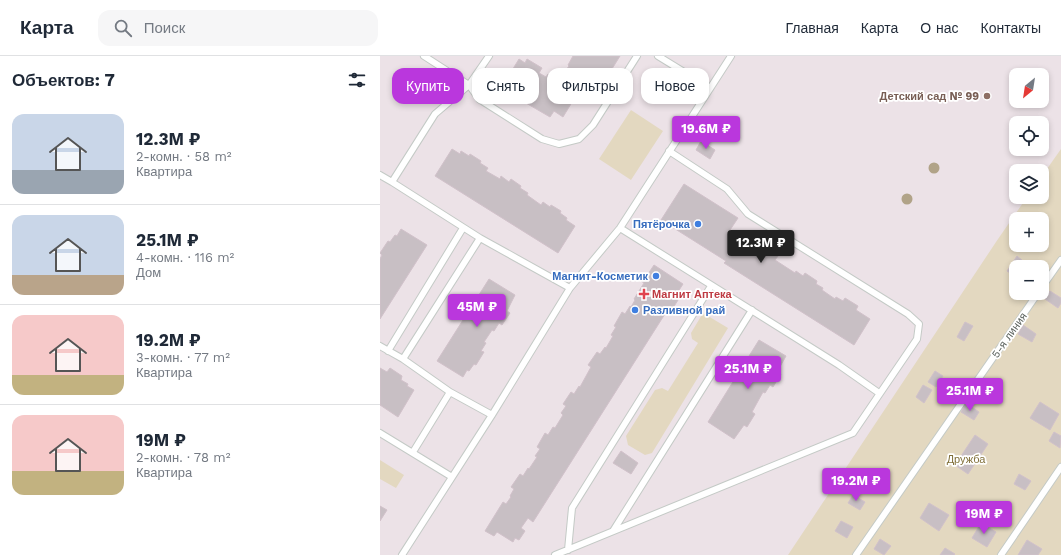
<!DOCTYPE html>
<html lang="ru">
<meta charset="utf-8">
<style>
body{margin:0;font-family:"Work Sans",sans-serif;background:#f6f6f7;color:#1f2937;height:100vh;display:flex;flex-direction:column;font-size:15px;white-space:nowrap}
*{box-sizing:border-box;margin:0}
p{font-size:13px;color:#747a83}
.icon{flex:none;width:22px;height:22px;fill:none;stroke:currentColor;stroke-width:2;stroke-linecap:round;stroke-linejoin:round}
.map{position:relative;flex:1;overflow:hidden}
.sheet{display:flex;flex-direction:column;background:#fff;width:380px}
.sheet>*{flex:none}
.guide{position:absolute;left:12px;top:12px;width:380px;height:36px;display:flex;gap:8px}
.needle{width:26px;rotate:210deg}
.fabs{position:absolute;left:629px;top:12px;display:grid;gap:8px}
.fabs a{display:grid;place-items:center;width:40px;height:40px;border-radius:8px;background:#fff;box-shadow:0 2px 6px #0003;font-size:20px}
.price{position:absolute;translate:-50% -34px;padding:0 9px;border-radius:4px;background:#ba37dd;color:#fff;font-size:13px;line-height:26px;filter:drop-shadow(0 1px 2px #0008)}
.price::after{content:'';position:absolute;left:50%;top:24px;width:12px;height:9px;margin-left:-6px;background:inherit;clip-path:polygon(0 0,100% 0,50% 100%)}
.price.active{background:#222;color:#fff}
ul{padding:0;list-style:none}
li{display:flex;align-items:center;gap:12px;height:100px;padding:0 12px}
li+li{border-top:1px solid #e0e1e3}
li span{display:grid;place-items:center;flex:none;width:112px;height:80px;border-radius:12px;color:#555}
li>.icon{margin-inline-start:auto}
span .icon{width:48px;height:48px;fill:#fffc;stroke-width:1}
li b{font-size:17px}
h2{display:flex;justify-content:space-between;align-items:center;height:48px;padding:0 12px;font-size:17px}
.tag{padding:0 14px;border-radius:12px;background:#fff;box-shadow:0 2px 6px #0003;font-size:14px;line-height:36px}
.tag.active{background:#ba37dd;color:#fff}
header{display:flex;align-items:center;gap:24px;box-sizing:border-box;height:56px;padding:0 20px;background:#fff;border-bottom:1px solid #e0e1e3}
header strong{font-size:19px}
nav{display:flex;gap:22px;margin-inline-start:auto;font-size:14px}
.search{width:280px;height:36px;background:#f6f6f7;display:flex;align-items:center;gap:10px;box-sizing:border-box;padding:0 14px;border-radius:12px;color:#747a83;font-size:15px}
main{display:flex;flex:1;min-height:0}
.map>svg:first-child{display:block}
</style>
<header>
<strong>Карта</strong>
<div class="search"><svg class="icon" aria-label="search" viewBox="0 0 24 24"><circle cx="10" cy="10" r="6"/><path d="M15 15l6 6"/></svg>Поиск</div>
<nav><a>Главная</a><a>Карта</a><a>О нас</a><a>Контакты</a></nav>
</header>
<main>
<section class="sheet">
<h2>Объектов: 7<svg class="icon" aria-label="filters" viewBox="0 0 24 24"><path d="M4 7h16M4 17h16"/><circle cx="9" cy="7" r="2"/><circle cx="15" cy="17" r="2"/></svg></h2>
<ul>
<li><span style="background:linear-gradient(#c9d6e8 70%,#9aa5b1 0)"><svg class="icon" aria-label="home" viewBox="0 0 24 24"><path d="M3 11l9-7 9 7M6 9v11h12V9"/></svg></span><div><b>12.3M ₽</b><p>2-комн. · 58 m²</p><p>Квартира</p></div></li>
<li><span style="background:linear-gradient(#c9d6e8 75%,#b9a48a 0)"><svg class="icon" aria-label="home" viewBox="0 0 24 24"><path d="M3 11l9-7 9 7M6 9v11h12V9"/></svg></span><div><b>25.1M ₽</b><p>4-комн. · 116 m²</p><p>Дом</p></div></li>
<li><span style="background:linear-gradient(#f6c9c9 75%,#c2b280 0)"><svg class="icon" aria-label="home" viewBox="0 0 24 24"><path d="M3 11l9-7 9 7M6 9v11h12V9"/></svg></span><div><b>19.2M ₽</b><p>3-комн. · 77 m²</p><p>Квартира</p></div></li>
<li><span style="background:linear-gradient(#f6c9c9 70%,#c2b280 0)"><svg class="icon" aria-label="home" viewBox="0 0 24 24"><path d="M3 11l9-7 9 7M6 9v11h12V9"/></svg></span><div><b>19M ₽</b><p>2-комн. · 78 m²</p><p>Квартира</p></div></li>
</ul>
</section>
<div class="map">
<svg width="681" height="499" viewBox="0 0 681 499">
<rect width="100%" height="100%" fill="#ece2e7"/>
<path fill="#e3d8c0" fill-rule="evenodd" d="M 251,54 L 283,75 L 251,124 L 219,103 Z
M 681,93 L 681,499 L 408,499 L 616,186 L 647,141 L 662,141 L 662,120 ZM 636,163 L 662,163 L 662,189 L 636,189 ZM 636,211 L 662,211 L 662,237 L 636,237 Z
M 323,257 L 348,272 L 272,397 L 265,399 L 248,389 L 246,380 L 275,334 L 282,332 L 288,335 L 318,287 L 312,283 L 311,277 Z
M 0,404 L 24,419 L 16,432 L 0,423 Z"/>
<path fill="#c8bfc4" stroke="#d1c1ca" d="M 193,0 L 240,0 L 222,29 L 216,25 L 208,39 L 200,33 L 183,61 L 174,55 L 170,61 L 127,36 L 129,32 L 123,29 L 139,3 L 145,7 L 147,3 L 162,12 L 159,17 L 166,21 L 168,18 L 181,26 L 188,15 L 186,14 L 189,10 L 188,9 Z
M 322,67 L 331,73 L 325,81 L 317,76 Z
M 321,85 L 335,94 L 330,103 L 316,94 Z
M 72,93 L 80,98 L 81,95 L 89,100 L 90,98 L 101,105 L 100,107 L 108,112 L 106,115 L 120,123 L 121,120 L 129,126 L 131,123 L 141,130 L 140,132 L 148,137 L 147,139 L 161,149 L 163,146 L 170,151 L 171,149 L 181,155 L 180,157 L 187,162 L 186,164 L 195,170 L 178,197 L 55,120 Z
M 304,128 L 358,162 L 350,174 L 368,185 L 370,181 L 377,186 L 375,189 L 388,198 L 390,195 L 398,200 L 395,204 L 415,217 L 416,215 L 423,220 L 425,217 L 437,225 L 436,228 L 443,232 L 442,234 L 455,243 L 456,241 L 463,245 L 465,242 L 478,250 L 476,254 L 490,263 L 474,289 L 344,207 L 346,205 L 281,164 Z
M 21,173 L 47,189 L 0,263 L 0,203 L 2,199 L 0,197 L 8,185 L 10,186 L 15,179 L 17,180 Z
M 637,200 L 643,205 L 639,211 L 636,211 L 636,215 L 633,219 L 627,215 Z
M 274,209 L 303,228 L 294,242 L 298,244 L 293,252 L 290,250 L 153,466 L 148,462 L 141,472 L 145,475 L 139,484 L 135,482 L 133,486 L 117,476 L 114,480 L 105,475 L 123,446 L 126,448 L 131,441 L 130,440 L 134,433 L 131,431 L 140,418 L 143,420 L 148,412 L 149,413 L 157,401 L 155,400 L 160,393 L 157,391 L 165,377 L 168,379 L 173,371 L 175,372 L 183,359 L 181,357 L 186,350 L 183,348 L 191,336 L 194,338 L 199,330 L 200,331 L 211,311 L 208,309 L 217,296 L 220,298 L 225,291 L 226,292 L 233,280 L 231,279 L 236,271 L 234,270 L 242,256 L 245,258 L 250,250 L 251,251 L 255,244 L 254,243 L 264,227 L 261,225 L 266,217 L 268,218 Z
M 109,223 L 135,239 L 127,255 L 130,257 L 122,269 L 119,267 L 114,275 L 112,274 L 104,286 L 106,287 L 101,295 L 104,296 L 96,309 L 94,308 L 89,315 L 87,314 L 83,321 L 57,305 Z
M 670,235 L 681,242 L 681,247 L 678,252 L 665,243 Z
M 585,266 L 593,270 L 584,285 L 577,281 Z
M 643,269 L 656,278 L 652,286 L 638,278 Z
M 379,284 L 406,300 L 397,316 L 401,318 L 393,331 L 390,329 L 385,337 L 383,336 L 372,356 L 375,358 L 367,371 L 364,369 L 354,383 L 328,366 Z
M 0,312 L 7,316 L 10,312 L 22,320 L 21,324 L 28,328 L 27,330 L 34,334 L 18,361 L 0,349 Z
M 555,315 L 563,320 L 556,331 L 548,326 Z
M 543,329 L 552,334 L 544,347 L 536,341 Z
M 660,346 L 679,358 L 670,374 L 650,362 Z
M 586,347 L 599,356 L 594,364 L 581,356 Z
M 674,376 L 681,380 L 680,392 L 669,385 Z
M 595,379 L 608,388 L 588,418 L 575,409 Z
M 241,395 L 258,407 L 251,418 L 233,407 Z
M 639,418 L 651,425 L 645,434 L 634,428 Z
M 473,439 L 485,446 L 480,454 L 468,447 Z
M 549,447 L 569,459 L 559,475 L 540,462 Z
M 0,450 L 7,454 L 0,465 Z
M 461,465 L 473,471 L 467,482 L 455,475 Z
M 601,467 L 616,476 L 607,491 L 592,482 Z
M 500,483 L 511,490 L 504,499 L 494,493 Z
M 647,484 L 662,493 L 658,499 L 638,499 Z
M 565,492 L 575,498 L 574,499 L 560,499 Z"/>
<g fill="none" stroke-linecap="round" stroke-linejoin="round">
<g stroke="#c4cac6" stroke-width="8">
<path id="service" d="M 44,0 L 89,29 L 99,43 L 162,83 L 179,88 L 199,83 L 213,69 L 257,0
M 109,0 L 89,29 L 55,58 L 12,126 L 100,182 L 190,232
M 278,0 L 330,32
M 0,119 L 12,126
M 240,172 L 459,309 L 499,337
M 662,231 L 681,204
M 0,290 L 23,303 L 70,336 L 33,396
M 8,295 L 83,172
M 23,303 L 100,182
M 70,336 L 112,359
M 0,377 L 72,421
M 233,475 L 372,254
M 188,494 L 192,452 L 331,230
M 22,499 L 112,359 L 190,232 L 240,172 L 351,0
M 175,499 L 473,377 L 537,283 L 539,268 L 528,258 L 368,158 L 347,133 L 289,95
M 476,499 L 658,237
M 621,499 L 681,411"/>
</g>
<use href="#service" stroke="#fff" stroke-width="6"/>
</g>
<g fill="#b1a388">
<circle cx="554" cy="112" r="5.5"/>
<circle cx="527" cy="143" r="5.5"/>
</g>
<circle fill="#8d6e63" stroke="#fff" stroke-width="1.5" cx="607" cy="40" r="4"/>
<g fill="#3f7fe0" stroke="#fff" stroke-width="1.5">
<circle cx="318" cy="168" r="4"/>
<circle cx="276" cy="220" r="4"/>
<circle cx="255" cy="254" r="4"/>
</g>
<path fill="#e0444e" stroke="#fff" stroke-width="1.5" d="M262 232h4v4h4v4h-4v4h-4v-4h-4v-4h4z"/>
<g text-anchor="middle" stroke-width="3.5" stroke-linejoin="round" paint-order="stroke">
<g font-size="11" font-weight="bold" fill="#785e54" stroke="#fff" text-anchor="end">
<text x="599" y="44">Детский сад № 99</text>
</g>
<g font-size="11" font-weight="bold" fill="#366cbe" stroke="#fff" text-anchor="end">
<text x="310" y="172">Пятёрочка</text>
<text x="268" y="224">Магнит-Косметик</text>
<text x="263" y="258" text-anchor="start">Разливной рай</text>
</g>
<g font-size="11" font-weight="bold" fill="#be3a42" stroke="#fff" text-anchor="start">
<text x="272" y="242">Магнит Аптека</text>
</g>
<g font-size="11" fill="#5b625d" stroke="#fff">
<text transform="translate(629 279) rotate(-55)" y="4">5-я линия</text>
</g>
<g font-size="11" fill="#81703a" stroke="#fff">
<text x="586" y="407">Дружба</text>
</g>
</g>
</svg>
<div class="fabs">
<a><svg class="needle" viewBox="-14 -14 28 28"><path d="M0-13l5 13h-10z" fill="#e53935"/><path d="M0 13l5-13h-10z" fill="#747a83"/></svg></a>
<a><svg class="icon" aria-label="locate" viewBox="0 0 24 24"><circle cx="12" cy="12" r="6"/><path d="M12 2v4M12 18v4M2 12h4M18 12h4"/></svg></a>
<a><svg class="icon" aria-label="layers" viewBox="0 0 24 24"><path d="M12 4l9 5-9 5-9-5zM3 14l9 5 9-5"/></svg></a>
<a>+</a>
<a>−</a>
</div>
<b class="price" style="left:326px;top:94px">19.6M ₽</b>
<b class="price active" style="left:381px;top:208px">12.3M ₽</b>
<b class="price" style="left:97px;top:272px">45M ₽</b>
<b class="price" style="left:368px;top:334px">25.1M ₽</b>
<b class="price" style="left:590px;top:356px">25.1M ₽</b>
<b class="price" style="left:476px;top:446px">19.2M ₽</b>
<b class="price" style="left:604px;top:479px">19M ₽</b>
<div class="guide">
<a class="tag active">Купить</a>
<a class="tag">Снять</a>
<a class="tag">Фильтры</a>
<a class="tag">Новое</a>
</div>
</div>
</main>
